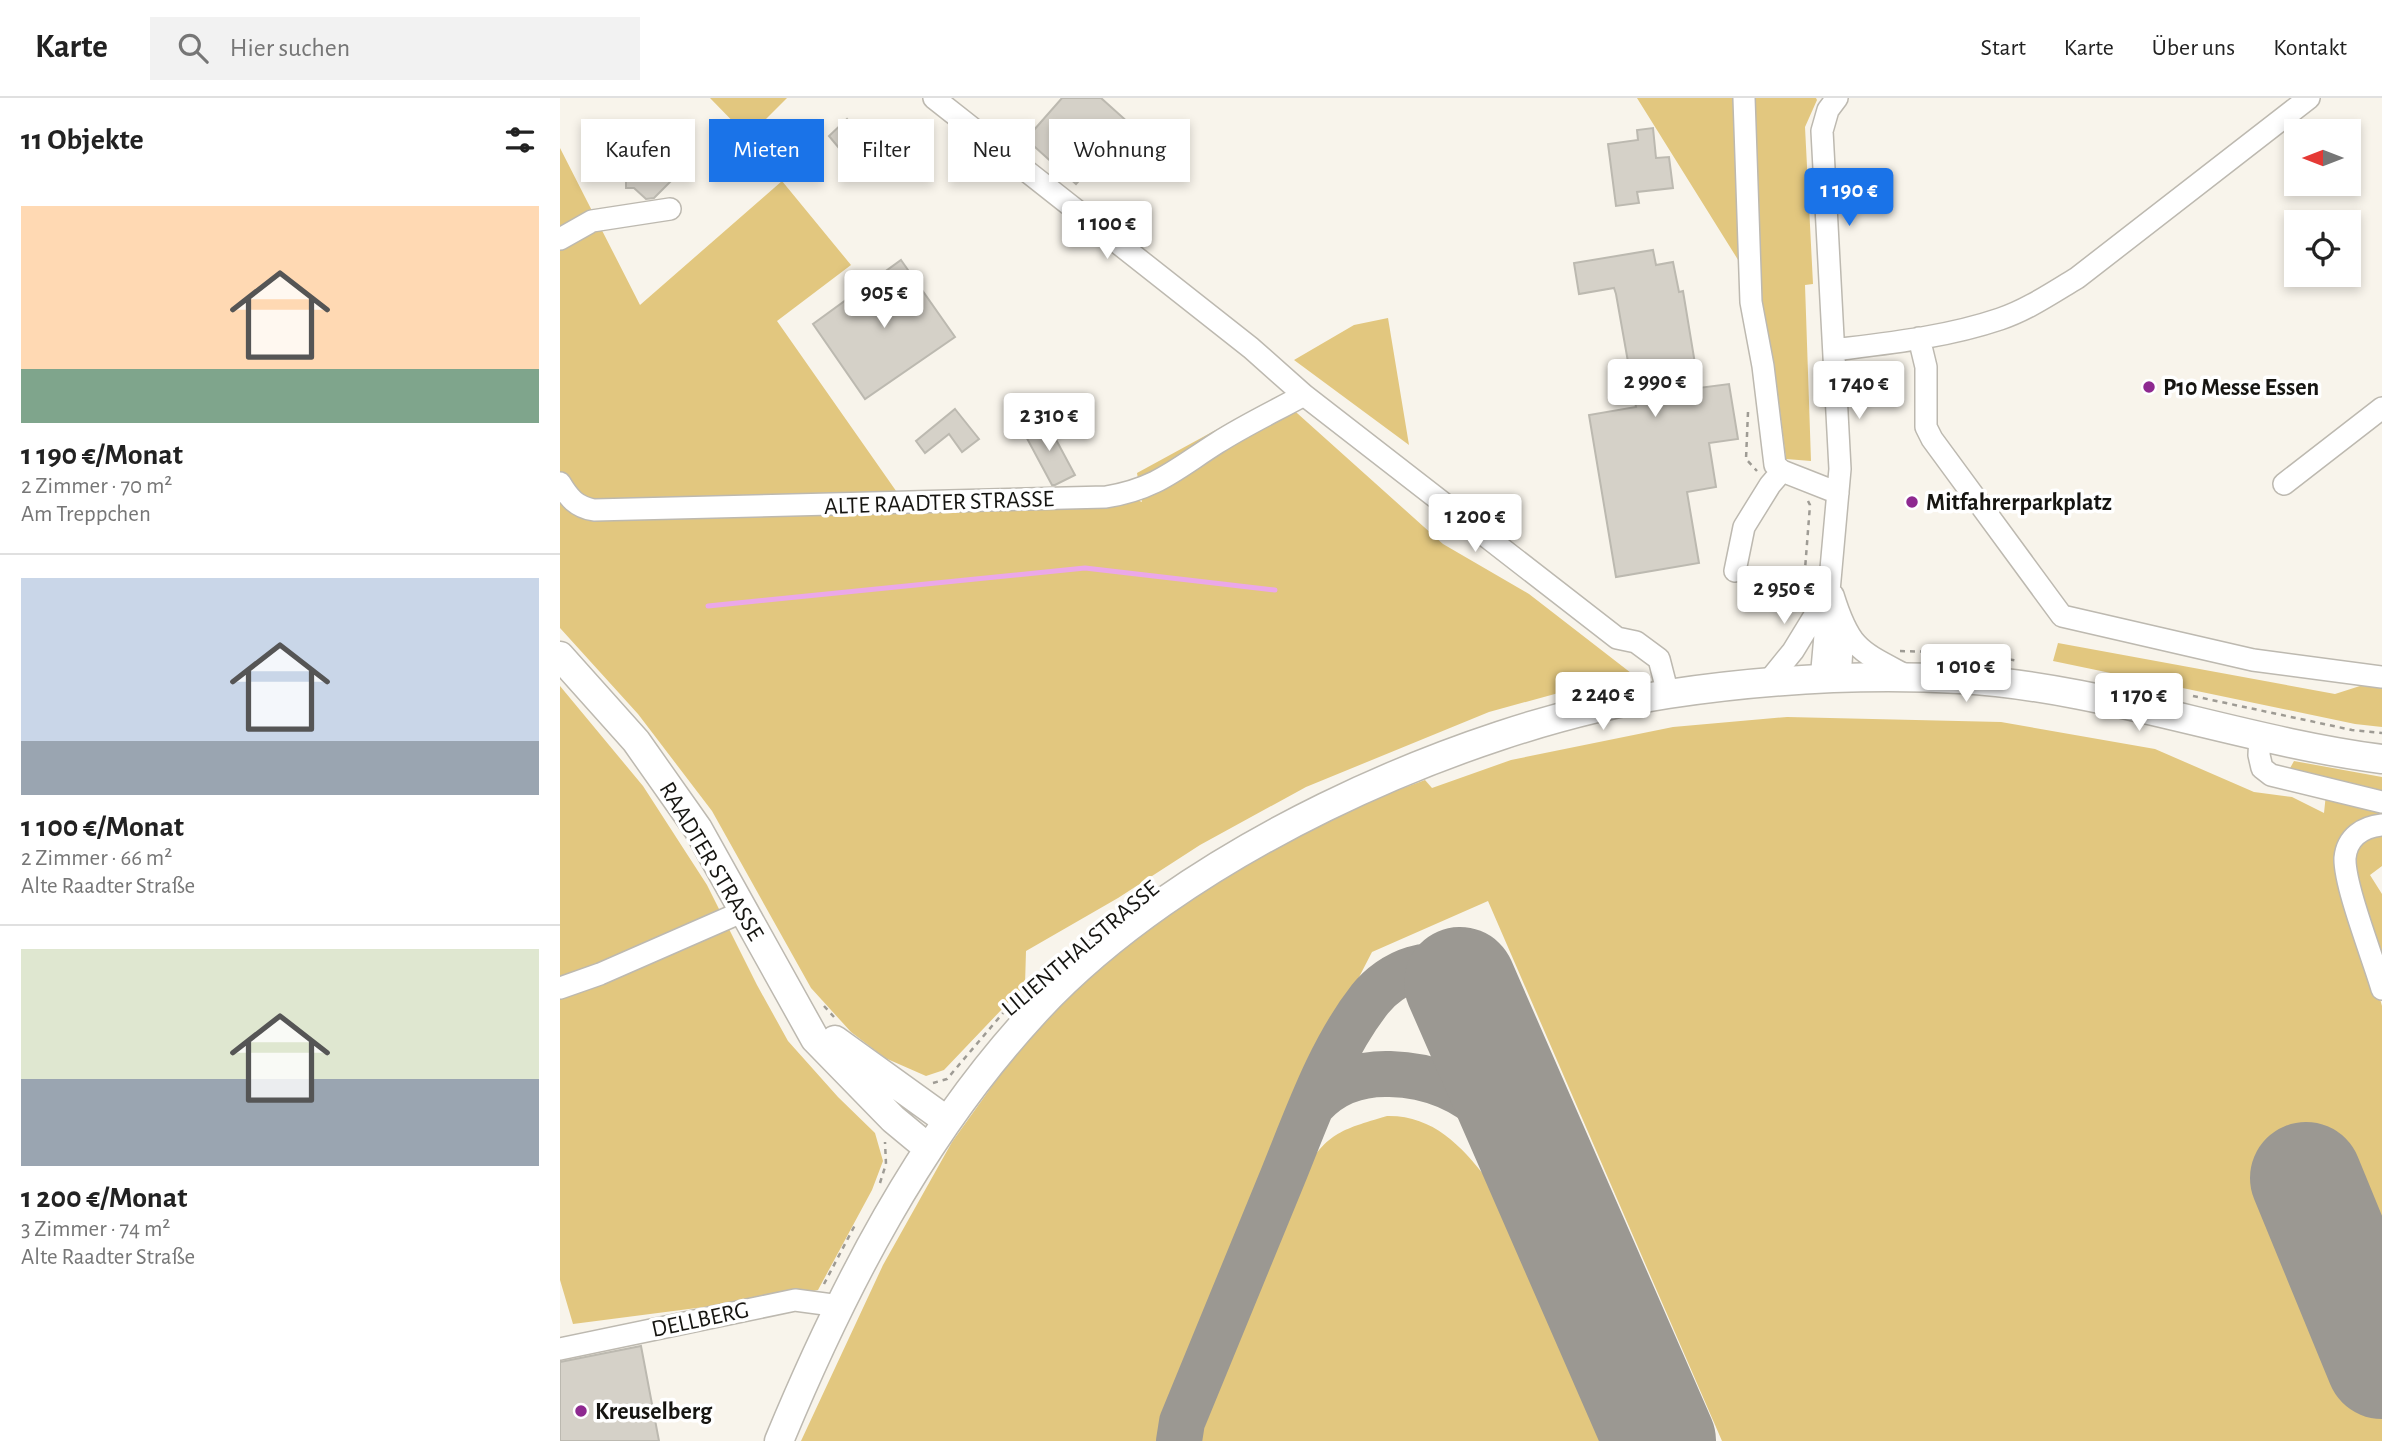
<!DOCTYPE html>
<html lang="de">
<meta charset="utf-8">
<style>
body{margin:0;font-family:"Alegreya Sans",sans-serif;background:#f2f2f2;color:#222;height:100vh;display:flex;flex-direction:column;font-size:26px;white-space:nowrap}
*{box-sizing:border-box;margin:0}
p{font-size:23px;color:#767676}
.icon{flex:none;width:38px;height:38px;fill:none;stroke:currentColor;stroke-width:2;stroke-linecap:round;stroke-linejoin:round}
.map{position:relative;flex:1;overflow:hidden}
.panel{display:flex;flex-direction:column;background:#fff;width:560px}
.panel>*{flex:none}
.top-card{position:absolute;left:21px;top:21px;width:665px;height:63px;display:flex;gap:14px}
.needle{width:46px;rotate:270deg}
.tools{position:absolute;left:1724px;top:21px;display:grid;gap:14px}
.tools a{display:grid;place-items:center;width:77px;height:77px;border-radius:0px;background:#fff;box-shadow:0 4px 10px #0003;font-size:35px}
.price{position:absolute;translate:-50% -60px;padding:0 16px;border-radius:7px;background:#fff;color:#222;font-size:23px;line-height:46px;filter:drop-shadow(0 2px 4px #0008)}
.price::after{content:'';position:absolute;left:50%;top:42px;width:21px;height:16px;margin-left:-10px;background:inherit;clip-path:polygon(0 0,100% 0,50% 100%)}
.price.current{background:#1a73e8;color:#fff}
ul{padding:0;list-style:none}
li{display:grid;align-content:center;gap:14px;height:371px;padding:0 21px}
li+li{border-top:2px solid #e0e0e0}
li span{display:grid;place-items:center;height:217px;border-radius:0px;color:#555}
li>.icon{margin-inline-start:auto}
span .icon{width:126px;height:126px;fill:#fffc;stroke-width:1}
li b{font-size:30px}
h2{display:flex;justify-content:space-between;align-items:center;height:84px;padding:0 21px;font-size:30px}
.chip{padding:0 24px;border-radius:0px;background:#fff;box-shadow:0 4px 10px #0003;font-size:24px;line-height:63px}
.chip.current{background:#1a73e8;color:#fff}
header{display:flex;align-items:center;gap:42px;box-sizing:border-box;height:98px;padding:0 35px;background:#fff;border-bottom:2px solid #e0e0e0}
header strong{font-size:33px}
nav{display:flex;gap:38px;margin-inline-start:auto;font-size:24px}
.search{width:490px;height:63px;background:#f2f2f2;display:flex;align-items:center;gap:18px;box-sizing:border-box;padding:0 24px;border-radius:0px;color:#767676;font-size:26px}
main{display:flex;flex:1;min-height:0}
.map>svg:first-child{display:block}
</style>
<header>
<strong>Karte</strong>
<div class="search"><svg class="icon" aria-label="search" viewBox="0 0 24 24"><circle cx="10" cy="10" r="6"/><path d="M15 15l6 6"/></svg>Hier suchen</div>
<nav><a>Start</a><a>Karte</a><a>Über uns</a><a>Kontakt</a></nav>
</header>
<main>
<section class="panel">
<h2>11 Objekte<svg class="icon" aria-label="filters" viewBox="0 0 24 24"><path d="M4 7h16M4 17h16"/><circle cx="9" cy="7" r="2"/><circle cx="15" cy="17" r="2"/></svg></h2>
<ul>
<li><span style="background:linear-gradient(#ffd9b3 75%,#7fa58c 0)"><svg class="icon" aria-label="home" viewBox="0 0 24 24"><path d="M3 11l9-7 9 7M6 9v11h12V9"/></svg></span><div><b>1 190 €/Monat</b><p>2 Zimmer · 70 m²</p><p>Am Treppchen</p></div></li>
<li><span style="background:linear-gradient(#c9d6e8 75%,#9aa5b1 0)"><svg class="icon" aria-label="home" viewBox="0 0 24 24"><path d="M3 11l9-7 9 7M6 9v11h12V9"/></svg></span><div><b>1 100 €/Monat</b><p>2 Zimmer · 66 m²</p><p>Alte Raadter Straße</p></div></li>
<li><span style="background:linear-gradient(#dfe7d0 60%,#9aa5b1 0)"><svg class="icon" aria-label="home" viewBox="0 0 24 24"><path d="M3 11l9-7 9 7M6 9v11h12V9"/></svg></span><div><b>1 200 €/Monat</b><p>3 Zimmer · 74 m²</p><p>Alte Raadter Straße</p></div></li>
</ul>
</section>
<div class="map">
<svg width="1822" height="1343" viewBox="0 0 1822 1343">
<rect width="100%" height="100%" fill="#f8f4eb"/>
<path fill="#e2c77f" d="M 150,0 L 227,0 L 188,39 Z
M 1077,0 L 1176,0 L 1180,165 Z
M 1193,0 L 1256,0 L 1257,2 L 1245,29 L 1253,186 L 1245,187 L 1251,363 L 1226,361 L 1217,290 L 1198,210 Z
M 0,50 L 80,207 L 222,83 L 291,167 L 217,223 L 341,400 L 575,401 L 582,404 L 577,375 L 718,298 L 883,446 L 969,496 L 1071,575 L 929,614 L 746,689 L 640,747 L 558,800 L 466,853 L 465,887 L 384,972 L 366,978 L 325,960 L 291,934 L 251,890 L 152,713 L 78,616 L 0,530 Z
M 828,220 L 849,347 L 734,262 L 794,227 Z
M 1498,545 L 1775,596 L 1800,588 L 1822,589 L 1822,629 L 1795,626 L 1493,563 Z
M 0,588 L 83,688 L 147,787 L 197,887 L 228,943 L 278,999 L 315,1035 L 323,1063 L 312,1092 L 258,1192 L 228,1198 L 13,1226 L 0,1182 Z
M 1227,619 L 1441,624 L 1595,651 L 1694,694 L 1732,699 L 1764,715 L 1766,696 L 1822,707 L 1822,722 L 1798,728 L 1792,800 L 1822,908 L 1822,1343 L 1162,1343 L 928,803 L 812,854 L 714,1044 L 604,1321 L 603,1343 L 241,1343 L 323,1167 L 392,1044 L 455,956 L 524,884 L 624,803 L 717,748 L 808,703 L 865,682 L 872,690 L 951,662 L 1113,629 Z
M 1734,663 L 1822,679 L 1822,698 L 1729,672 Z
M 1822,731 L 1822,768 L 1810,777 L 1822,796 L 1822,853 L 1819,855 L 1796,777 L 1794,765 L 1798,744 Z
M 827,1018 C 872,1017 901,1047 927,1081 L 1040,1343 L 642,1343 L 642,1335 L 741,1079 C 766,1035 780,1032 827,1018 Z"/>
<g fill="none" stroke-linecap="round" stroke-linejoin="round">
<path stroke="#eba8e9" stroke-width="5" d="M 148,508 L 525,470 L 715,492"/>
<path stroke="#9b9892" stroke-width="46" d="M 753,1006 C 773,984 801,975 830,976 C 921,978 963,1046 1001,1117
M 619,1343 L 622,1324 C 656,1242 689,1160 723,1078 C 747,1019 770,952 810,901 C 830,876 875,852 900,885"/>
<path stroke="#9b9892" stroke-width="112" d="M 900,885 L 1100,1343
M 1746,1080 L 1822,1265"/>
</g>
<path fill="#d5d1c8" stroke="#bcb9b0" stroke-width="2" d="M 502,0 L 541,0 L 570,26 L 516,86 L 466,41 Z
M 287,21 L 317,55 L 298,73 L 269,38 Z
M 1093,30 L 1096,60 L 1109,59 L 1113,90 L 1077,94 L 1079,105 L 1056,108 L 1048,46 L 1078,42 L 1077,32 Z
M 68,60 L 85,76 L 96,66 L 112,82 L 94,100 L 86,101 L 74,90 L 66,90 L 66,82 L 57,72 Z
M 1093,152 L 1096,167 L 1113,164 L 1119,194 L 1123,193 L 1139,290 L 1169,286 L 1178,341 L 1149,345 L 1156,389 L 1127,394 L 1139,465 L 1056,479 L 1029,317 L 1076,309 L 1056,196 L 1054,190 L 1019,196 L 1014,165 Z
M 341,162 L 395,239 L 305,301 L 253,226 Z
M 395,311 L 419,341 L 402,354 L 389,336 L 365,355 L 356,343 Z
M 485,321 L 515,377 L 495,387 L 492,387 L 463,333 Z
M 81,1248 L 99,1343 L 0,1343 L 0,1264 Z"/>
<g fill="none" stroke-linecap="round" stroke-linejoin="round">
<g stroke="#bdb9b0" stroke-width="24">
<path id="minor" d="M 374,0 L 691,250 L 744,297 L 1057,540 L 1076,544 L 1099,561 L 1108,596
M 1184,0 L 1191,204 L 1203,268 L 1215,367 L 1222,373 L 1278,395
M 0,141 L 32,123 L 110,111
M 1359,240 L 1366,269 L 1366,329 L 1372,341 L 1502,518 L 1693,562 L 1822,579
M 1274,252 C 1330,245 1387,239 1440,221 C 1467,212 1492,195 1517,180 L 1749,0
M 0,385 C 9,400 16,409 34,412 L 546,399 C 596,391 616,371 657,345 C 685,327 715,313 744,297
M 1724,386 L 1822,310
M 1175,473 L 1184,429 L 1210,387 L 1222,373
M 1273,497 C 1290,552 1300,553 1349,579
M 1261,582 L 1280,371 L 1262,33 L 1268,12 L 1277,0
M 1280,582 L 1283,532
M 1207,585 L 1233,553 L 1266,499
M 1700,638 L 1699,657 L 1702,670 L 1711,677 L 1822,704
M 1822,727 C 1803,729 1787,739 1785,760 C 1784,787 1813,860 1822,891
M 0,890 L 40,876 L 184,813
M 0,1251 L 235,1202 L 280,1208"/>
</g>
<g stroke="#bdb9b0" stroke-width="31">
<path id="major" d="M 0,558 L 76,643 L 138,731 L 255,941 L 333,1021 L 368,1050
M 275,942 L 386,1022
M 219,1343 C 282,1191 360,1039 472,917 C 616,758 897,629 1108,596 C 1201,582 1305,576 1400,581 C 1542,589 1681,643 1822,661"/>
</g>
<path stroke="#9e9b94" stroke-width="2.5" stroke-dasharray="5 5" stroke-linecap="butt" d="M 1188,314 L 1186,361 L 1197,373
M 1243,497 L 1250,407 L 1248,403
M 1340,553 L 1412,555 L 1459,563
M 1633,598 L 1792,632 L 1822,635
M 264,908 L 274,919
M 373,985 L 387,981 L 443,915
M 320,1085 L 326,1066 L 325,1044
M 264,1186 L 295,1127"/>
<use href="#minor" stroke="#fff" stroke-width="21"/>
<use href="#major" stroke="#fff" stroke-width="28"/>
</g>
<g fill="#8e2990" stroke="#fff" stroke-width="2.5">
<circle cx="1589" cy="289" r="7"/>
<circle cx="1352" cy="404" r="7"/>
<circle cx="21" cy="1313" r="7"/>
</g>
<g text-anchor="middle" stroke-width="7" stroke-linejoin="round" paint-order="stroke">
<g font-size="24" font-weight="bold" fill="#161511" stroke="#fff" text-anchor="start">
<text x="1603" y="297">P10 Messe Essen</text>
<text x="1366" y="412">Mitfahrerparkplatz</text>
<text x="35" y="1321">Kreuselberg</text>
</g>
<g font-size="24" fill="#161511" stroke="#fff">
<text transform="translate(379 404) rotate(-2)" y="8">ALTE RAADTER STRASSE</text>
<text transform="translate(152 763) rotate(59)" y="8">RAADTER STRASSE</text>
<text transform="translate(520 850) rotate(-40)" y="8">LILIENTHALSTRASSE</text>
<text transform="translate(140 1221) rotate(-12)" y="8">DELLBERG</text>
</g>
</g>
</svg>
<div class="tools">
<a><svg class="needle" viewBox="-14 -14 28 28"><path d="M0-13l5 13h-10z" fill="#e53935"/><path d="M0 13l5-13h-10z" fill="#767676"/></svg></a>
<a><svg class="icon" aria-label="locate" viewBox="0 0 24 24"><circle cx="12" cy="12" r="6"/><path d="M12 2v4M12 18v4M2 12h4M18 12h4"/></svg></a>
</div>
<b class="price current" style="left:1289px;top:130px">1 190 €</b>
<b class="price" style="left:547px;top:163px">1 100 €</b>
<b class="price" style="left:324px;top:232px">905 €</b>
<b class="price" style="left:1095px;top:321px">2 990 €</b>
<b class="price" style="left:1299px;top:323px">1 740 €</b>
<b class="price" style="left:489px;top:355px">2 310 €</b>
<b class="price" style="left:915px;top:456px">1 200 €</b>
<b class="price" style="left:1224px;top:528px">2 950 €</b>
<b class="price" style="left:1406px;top:606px">1 010 €</b>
<b class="price" style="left:1043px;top:634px">2 240 €</b>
<b class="price" style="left:1579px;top:635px">1 170 €</b>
<div class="top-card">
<a class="chip">Kaufen</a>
<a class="chip current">Mieten</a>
<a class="chip">Filter</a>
<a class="chip">Neu</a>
<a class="chip">Wohnung</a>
</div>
</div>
</main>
